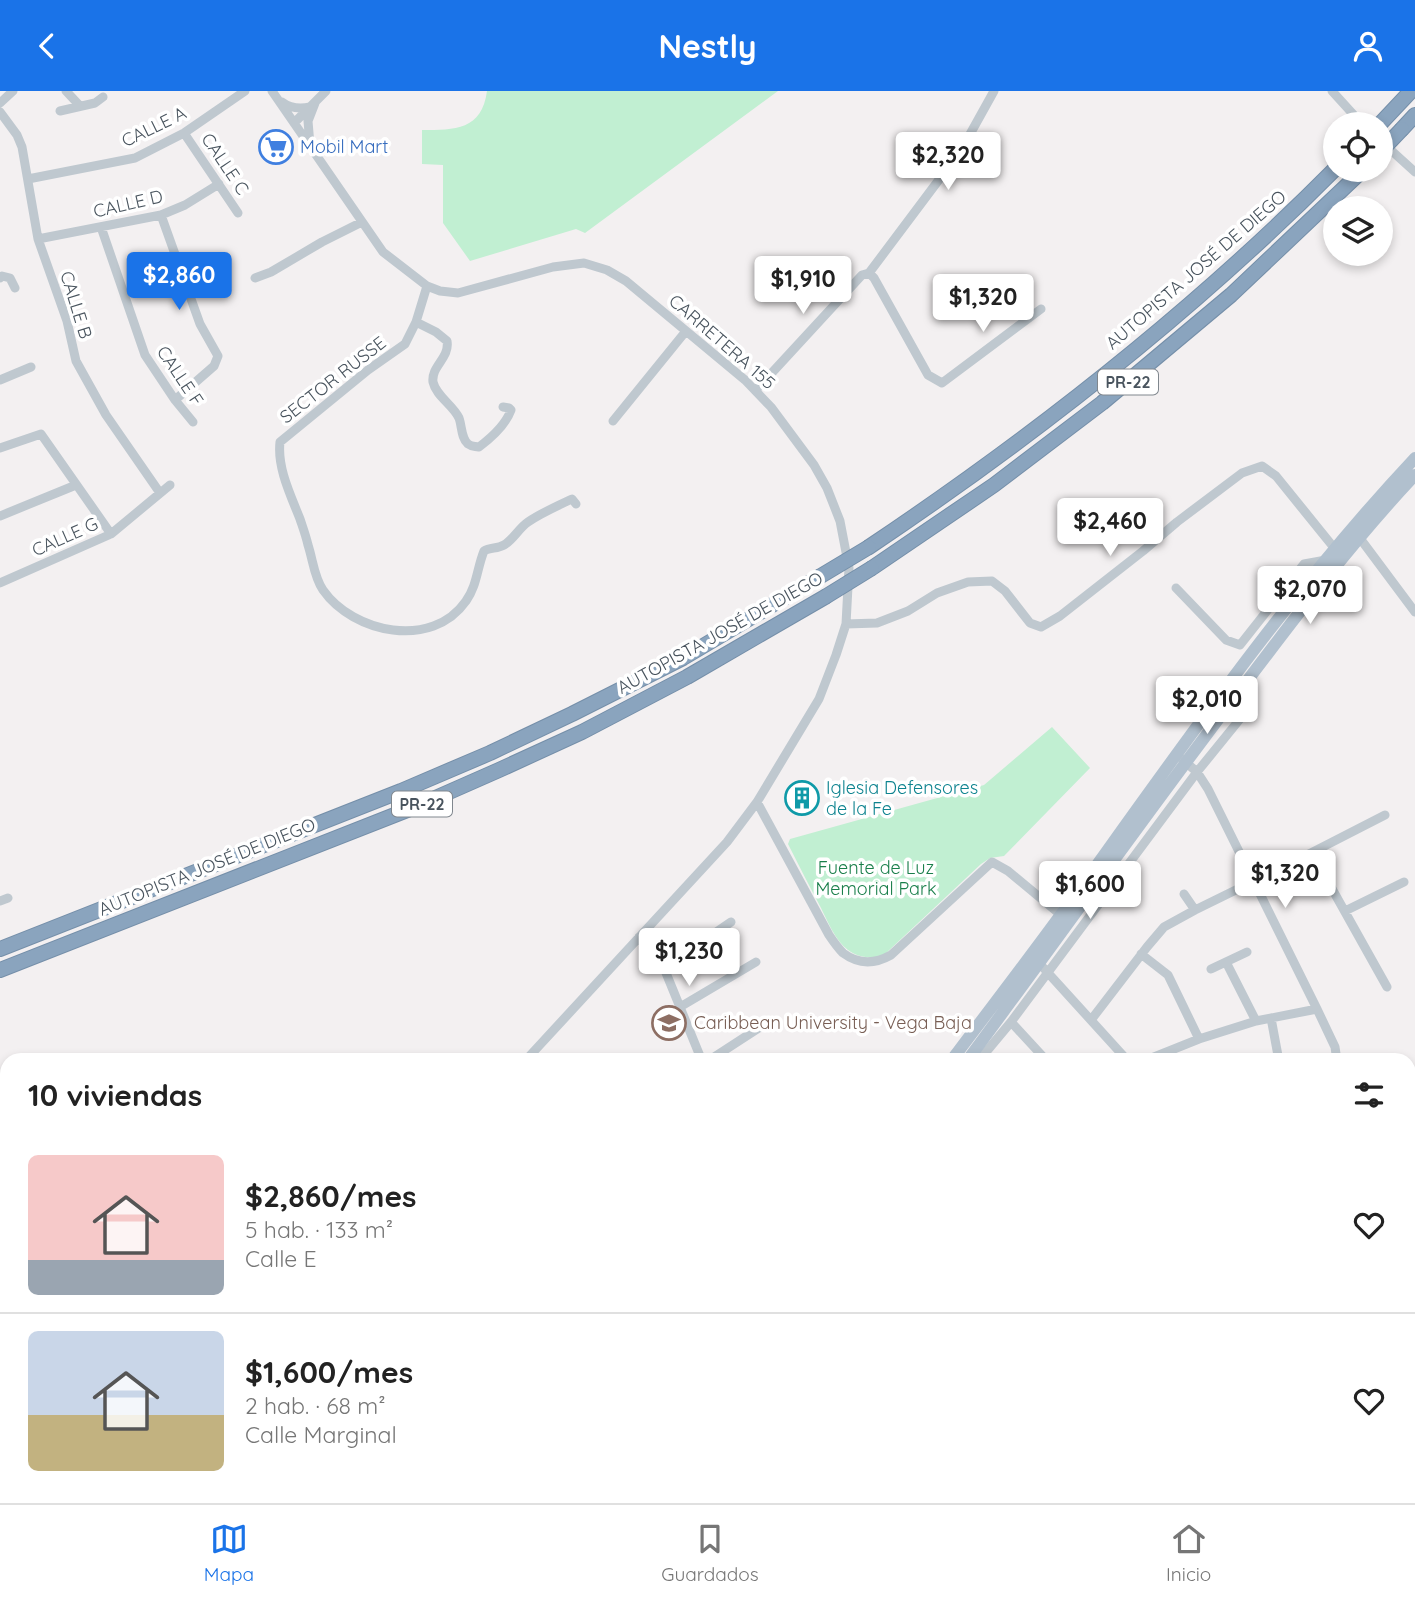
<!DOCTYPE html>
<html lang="es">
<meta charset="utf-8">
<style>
body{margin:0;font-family:Quicksand,sans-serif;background:#f2f2f2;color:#222;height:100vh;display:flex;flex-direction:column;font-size:26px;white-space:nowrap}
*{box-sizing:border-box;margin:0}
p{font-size:23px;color:#767676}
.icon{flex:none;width:38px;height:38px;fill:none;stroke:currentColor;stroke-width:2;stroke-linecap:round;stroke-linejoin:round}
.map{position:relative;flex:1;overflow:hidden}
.drawer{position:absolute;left:0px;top:962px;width:1416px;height:450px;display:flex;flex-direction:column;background:#fff;border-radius:21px 21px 0 0;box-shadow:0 4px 10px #0003}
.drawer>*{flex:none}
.tools{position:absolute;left:1323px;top:21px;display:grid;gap:14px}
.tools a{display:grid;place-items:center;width:70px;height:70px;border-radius:50%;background:#fff;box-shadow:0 4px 10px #0003;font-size:35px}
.price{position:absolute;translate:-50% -60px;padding:0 16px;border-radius:7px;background:#fff;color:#222;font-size:23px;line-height:46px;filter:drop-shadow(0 2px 4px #0008)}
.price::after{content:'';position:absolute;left:50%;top:42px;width:21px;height:16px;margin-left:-10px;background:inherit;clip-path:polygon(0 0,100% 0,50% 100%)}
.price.on{background:#1a73e8;color:#fff}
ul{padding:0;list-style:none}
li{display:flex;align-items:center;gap:21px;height:175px;padding:0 28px}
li+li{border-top:2px solid #e0e0e0}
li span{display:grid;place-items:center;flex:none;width:196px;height:140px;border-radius:10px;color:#555}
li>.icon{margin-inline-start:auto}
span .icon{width:84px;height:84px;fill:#fffc;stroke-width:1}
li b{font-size:30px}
h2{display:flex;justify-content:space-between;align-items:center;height:84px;padding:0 28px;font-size:30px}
header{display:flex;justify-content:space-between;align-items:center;height:91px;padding:0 28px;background:#1a73e8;color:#fff;font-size:32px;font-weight:700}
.menu{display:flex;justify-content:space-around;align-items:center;height:98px;border-top:2px solid #e0e0e0;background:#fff;font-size:19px;color:#767676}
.menu a{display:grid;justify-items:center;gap:4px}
.menu .on{color:#1a73e8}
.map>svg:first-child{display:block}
</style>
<header><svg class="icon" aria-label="back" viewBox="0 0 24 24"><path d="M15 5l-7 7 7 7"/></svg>Nestly<svg class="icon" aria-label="person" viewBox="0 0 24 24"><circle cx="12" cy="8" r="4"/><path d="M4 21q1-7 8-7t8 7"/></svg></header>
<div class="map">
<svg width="1415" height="1412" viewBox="0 0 1415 1412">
<rect width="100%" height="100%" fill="#f3f0f1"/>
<path fill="#c1efd2" d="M 487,0 L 778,0 L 585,142 L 576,138 L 470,170 L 443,132 L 443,74 L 422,73 L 422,39 C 455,39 482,39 487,0 Z
M 1052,636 L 1090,677 L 1004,765 L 990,767 L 981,773 L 884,864 C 871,868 859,867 848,859 C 835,849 828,831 821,817 C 810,796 799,775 788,753 L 790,748 L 984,694 Z"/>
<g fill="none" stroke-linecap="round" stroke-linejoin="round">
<g stroke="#758fa9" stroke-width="16">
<path id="highway" d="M 1380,33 L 1411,0
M 1402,38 L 1415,24
M 869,456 C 1036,344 1193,221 1335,78
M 872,477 L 994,394 L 1102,312 L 1231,204 L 1363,79
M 0,858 L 401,700 L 490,662 L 572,623 L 683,567 L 819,486
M 0,879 L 415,716 L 499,679 L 582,641 L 687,586 L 825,506"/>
</g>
<path stroke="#bfc8cf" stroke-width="9" d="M 66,0 L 80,15
M 272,0 L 383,161 L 427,195 L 440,200 L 458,202 L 553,176 L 584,172 L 607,179 L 626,190 L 745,289 L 771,316 L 814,374 L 827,397 L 840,430 L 849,477 L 846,533 L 836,564 L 819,608 L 757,711 L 727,751 L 525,970
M 1332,0 L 1362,33
M 282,11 C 291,18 300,18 310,16
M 0,12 L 13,0
M 60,20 L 95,12 L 103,6
M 0,21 L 17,44 L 22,56 L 38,148 L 67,230 L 76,270 L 106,324 L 160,402
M 294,32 L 326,0
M 184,42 L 238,122
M 1383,52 L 1415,81
M 310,54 L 308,30 L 315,12
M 28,88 L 135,67 L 184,42 L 245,0
M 161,124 L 200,233 L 218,265 L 214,275 L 175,309
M 101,136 L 145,264 L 175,309 L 193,331
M 38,148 L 161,124 L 185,114 L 219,93
M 869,182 L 874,187 L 928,284 L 942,292 L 1041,218
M 869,182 L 944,82 L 969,45 L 994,0
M 0,187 L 2,185 L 10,187 L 15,197
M 255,187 L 271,181 L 322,151 L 362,131
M 427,195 L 416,231 L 405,253 L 368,279 L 280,351 C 277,377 291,405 300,428 C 303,437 306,445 308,454 C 313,469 314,486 323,499 C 353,542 432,559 466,510 C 477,495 477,477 484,460 C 490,456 497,458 504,454 C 513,449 519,437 528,431 C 541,422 557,415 572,408 L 576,413
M 416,231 L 436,241 L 447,250 C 450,267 431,275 433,291 C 436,305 453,314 459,327 C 462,335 461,347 468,353 C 472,356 474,355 479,356 C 491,347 506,333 511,319 L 509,317 L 503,316
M 0,289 L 31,276
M 756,299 L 862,184 L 869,182
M 613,330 L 686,240
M 0,357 L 41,343 L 111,443
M 0,425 L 76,394
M 1359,446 L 1415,521
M 0,492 L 111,443 L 170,394
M 1176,497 L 1226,549 L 1240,554
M 846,533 L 877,532 L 908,520 L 937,502 L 968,491 L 992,490 L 1005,500 L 1030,532 L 1041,536 L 1060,525 L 1143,460 L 1177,431 L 1242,382 L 1262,375 L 1276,385 L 1335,458
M 1240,554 L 1304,473 L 1326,469
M 1182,668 L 1197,681 L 1208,698 L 1317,918 L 1335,956 L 1337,970
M 757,711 L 829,844 C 833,850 838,857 843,862 C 859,874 875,873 891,864 L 992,771 L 1008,780 L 1061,824
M 1312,762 L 1387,896
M 1184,803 L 1195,819
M 0,810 L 8,807
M 1345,820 L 1404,791
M 639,846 L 664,877 L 702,970
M 1141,863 L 1168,884 L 1199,948
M 1226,871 L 1256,930
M 1039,872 L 1128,970
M 664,877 L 731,831
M 1211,878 L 1247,861
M 680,916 L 756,871
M 1271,927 L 1279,970
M 1091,929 L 1147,856 L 1164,836 L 1195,819 L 1305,765 L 1385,724
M 1011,931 L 1047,970
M 973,961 L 981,967 L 1011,931 L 1197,681 L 1240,628
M 708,970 L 768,931
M 1144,970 L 1199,948 L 1256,930 L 1317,918
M 1409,992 L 1415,992
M 1409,1102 L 1415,1102
M 1409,1162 L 1415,1161
M 1409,1324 L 1415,1326
M 1409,1369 L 1415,1372
M 257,1405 L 261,1412
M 444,1405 L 449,1412
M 1322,1405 L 1322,1412
M 120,1412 L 126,1405
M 758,1412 L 763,1405
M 1015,1412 L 1020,1405
M 1276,1412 L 1276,1405"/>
<path stroke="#b1c0ce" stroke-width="12" d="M 951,970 C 999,906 1048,843 1094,778 C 1195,637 1296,494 1415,367
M 967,970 C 1059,846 1148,720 1241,598 C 1297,524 1352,451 1415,384
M 586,1412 L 593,1405
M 607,1412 L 614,1405"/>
<use href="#highway" stroke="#8aa4be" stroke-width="14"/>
<g stroke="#758fa9" stroke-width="16" stroke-linecap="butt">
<path id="highway-bridge" d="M 1381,60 L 1402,38
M 819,486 L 869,456
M 825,506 L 872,477"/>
</g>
<use href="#highway-bridge" stroke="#8aa4be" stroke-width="14"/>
</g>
<defs>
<g id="supermarket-ring" transform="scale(1.75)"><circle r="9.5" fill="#fff" stroke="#3f7fe0" stroke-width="1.5"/><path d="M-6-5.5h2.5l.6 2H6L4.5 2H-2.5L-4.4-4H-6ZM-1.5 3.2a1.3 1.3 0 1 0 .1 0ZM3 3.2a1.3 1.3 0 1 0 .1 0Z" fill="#3f7fe0"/></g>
<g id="building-ring" transform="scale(1.75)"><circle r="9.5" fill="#fff" stroke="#0f9aa8" stroke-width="1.5"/><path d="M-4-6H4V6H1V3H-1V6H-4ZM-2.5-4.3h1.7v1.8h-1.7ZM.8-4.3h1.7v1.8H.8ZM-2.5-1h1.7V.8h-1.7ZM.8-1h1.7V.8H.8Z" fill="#0f9aa8"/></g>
<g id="university-ring" transform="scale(1.75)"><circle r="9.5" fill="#fff" stroke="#8d6e63" stroke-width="1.5"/><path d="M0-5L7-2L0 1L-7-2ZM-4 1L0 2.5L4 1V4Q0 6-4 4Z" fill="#8d6e63"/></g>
</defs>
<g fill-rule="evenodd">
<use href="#supermarket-ring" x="276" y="56"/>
<use href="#building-ring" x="802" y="707"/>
<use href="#university-ring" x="669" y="932"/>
</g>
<g text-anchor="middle" stroke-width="7" stroke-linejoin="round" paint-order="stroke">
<g fill="#fff" stroke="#80878e" stroke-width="2">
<rect x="1098" y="278.5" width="60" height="25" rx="5"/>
<rect x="392" y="700.5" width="60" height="25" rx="5"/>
</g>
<g font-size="16" font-weight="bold" fill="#49545e">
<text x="1128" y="297">PR-22</text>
<text x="422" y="719">PR-22</text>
</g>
<g font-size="18" fill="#49545e" stroke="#fff">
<text transform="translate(154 36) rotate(-26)" y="6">CALLE A</text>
<text transform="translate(225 73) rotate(56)" y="6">CALLE C</text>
<text transform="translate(128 113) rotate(-13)" y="6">CALLE D</text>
<text transform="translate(1196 179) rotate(-41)" y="6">AUTOPISTA JOSÉ DE DIEGO</text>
<text transform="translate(76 214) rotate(73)" y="6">CALLE B</text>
<text transform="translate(722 251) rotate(41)" y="6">CARRETERA 155</text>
<text transform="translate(180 285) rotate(56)" y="6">CALLE F</text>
<text transform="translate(333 289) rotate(-38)" y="6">SECTOR RUSSE</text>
<text transform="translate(65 446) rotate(-24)" y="6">CALLE G</text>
<text transform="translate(720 542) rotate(-29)" y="6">AUTOPISTA JOSÉ DE DIEGO</text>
<text transform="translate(207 776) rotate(-22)" y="6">AUTOPISTA JOSÉ DE DIEGO</text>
</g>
<g font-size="18" fill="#366cbe" stroke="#fff" text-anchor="start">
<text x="300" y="62">Mobil Mart</text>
</g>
<g font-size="18" fill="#0d838f" stroke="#fff" text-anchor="start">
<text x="826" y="703">Iglesia Defensores<tspan x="826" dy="21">de la Fe</tspan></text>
</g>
<g font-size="18" fill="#1a7f4b" stroke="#fff">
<text x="876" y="783">Fuente de Luz<tspan x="876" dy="21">Memorial Park</tspan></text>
</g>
<g font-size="18" fill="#785e54" stroke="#fff" text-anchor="start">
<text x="694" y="938">Caribbean University - Vega Baja</text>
</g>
</g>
</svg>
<div class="tools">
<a><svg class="icon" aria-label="locate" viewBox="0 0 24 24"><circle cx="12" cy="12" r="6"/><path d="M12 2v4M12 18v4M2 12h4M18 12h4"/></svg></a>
<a><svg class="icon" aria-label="layers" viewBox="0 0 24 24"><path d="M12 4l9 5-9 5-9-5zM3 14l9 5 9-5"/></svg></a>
</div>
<b class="price" style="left:948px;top:101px">$2,320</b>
<b class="price on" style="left:179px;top:221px">$2,860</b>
<b class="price" style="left:803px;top:225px">$1,910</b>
<b class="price" style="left:983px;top:243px">$1,320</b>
<b class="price" style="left:1110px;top:467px">$2,460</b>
<b class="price" style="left:1310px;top:535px">$2,070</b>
<b class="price" style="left:1207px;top:645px">$2,010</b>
<b class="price" style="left:1285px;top:819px">$1,320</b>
<b class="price" style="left:1090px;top:830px">$1,600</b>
<b class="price" style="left:689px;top:897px">$1,230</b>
<section class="drawer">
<h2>10 viviendas<svg class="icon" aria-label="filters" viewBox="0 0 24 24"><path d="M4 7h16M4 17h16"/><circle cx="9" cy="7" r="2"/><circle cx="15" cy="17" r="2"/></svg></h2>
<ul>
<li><span style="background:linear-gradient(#f6c9c9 75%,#9aa5b1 0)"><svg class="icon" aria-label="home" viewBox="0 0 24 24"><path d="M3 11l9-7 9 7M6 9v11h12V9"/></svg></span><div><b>$2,860/mes</b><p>5 hab. · 133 m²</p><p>Calle E</p></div><svg class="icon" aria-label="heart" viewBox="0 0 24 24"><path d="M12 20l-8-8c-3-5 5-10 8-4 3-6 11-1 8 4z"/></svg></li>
<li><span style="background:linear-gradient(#c9d6e8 60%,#c2b280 0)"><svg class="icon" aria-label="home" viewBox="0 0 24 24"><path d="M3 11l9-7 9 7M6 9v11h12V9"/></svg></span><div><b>$1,600/mes</b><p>2 hab. · 68 m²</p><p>Calle Marginal</p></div><svg class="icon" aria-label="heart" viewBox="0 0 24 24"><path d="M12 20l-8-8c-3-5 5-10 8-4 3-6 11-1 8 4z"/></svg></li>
</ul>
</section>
</div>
<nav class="menu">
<a class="on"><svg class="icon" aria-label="map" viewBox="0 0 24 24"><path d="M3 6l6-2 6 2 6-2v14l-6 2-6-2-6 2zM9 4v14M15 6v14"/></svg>Mapa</a>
<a><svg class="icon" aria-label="saved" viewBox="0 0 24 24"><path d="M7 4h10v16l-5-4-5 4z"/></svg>Guardados</a>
<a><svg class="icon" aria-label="home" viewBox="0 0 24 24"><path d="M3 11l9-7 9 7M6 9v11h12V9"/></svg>Inicio</a>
</nav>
